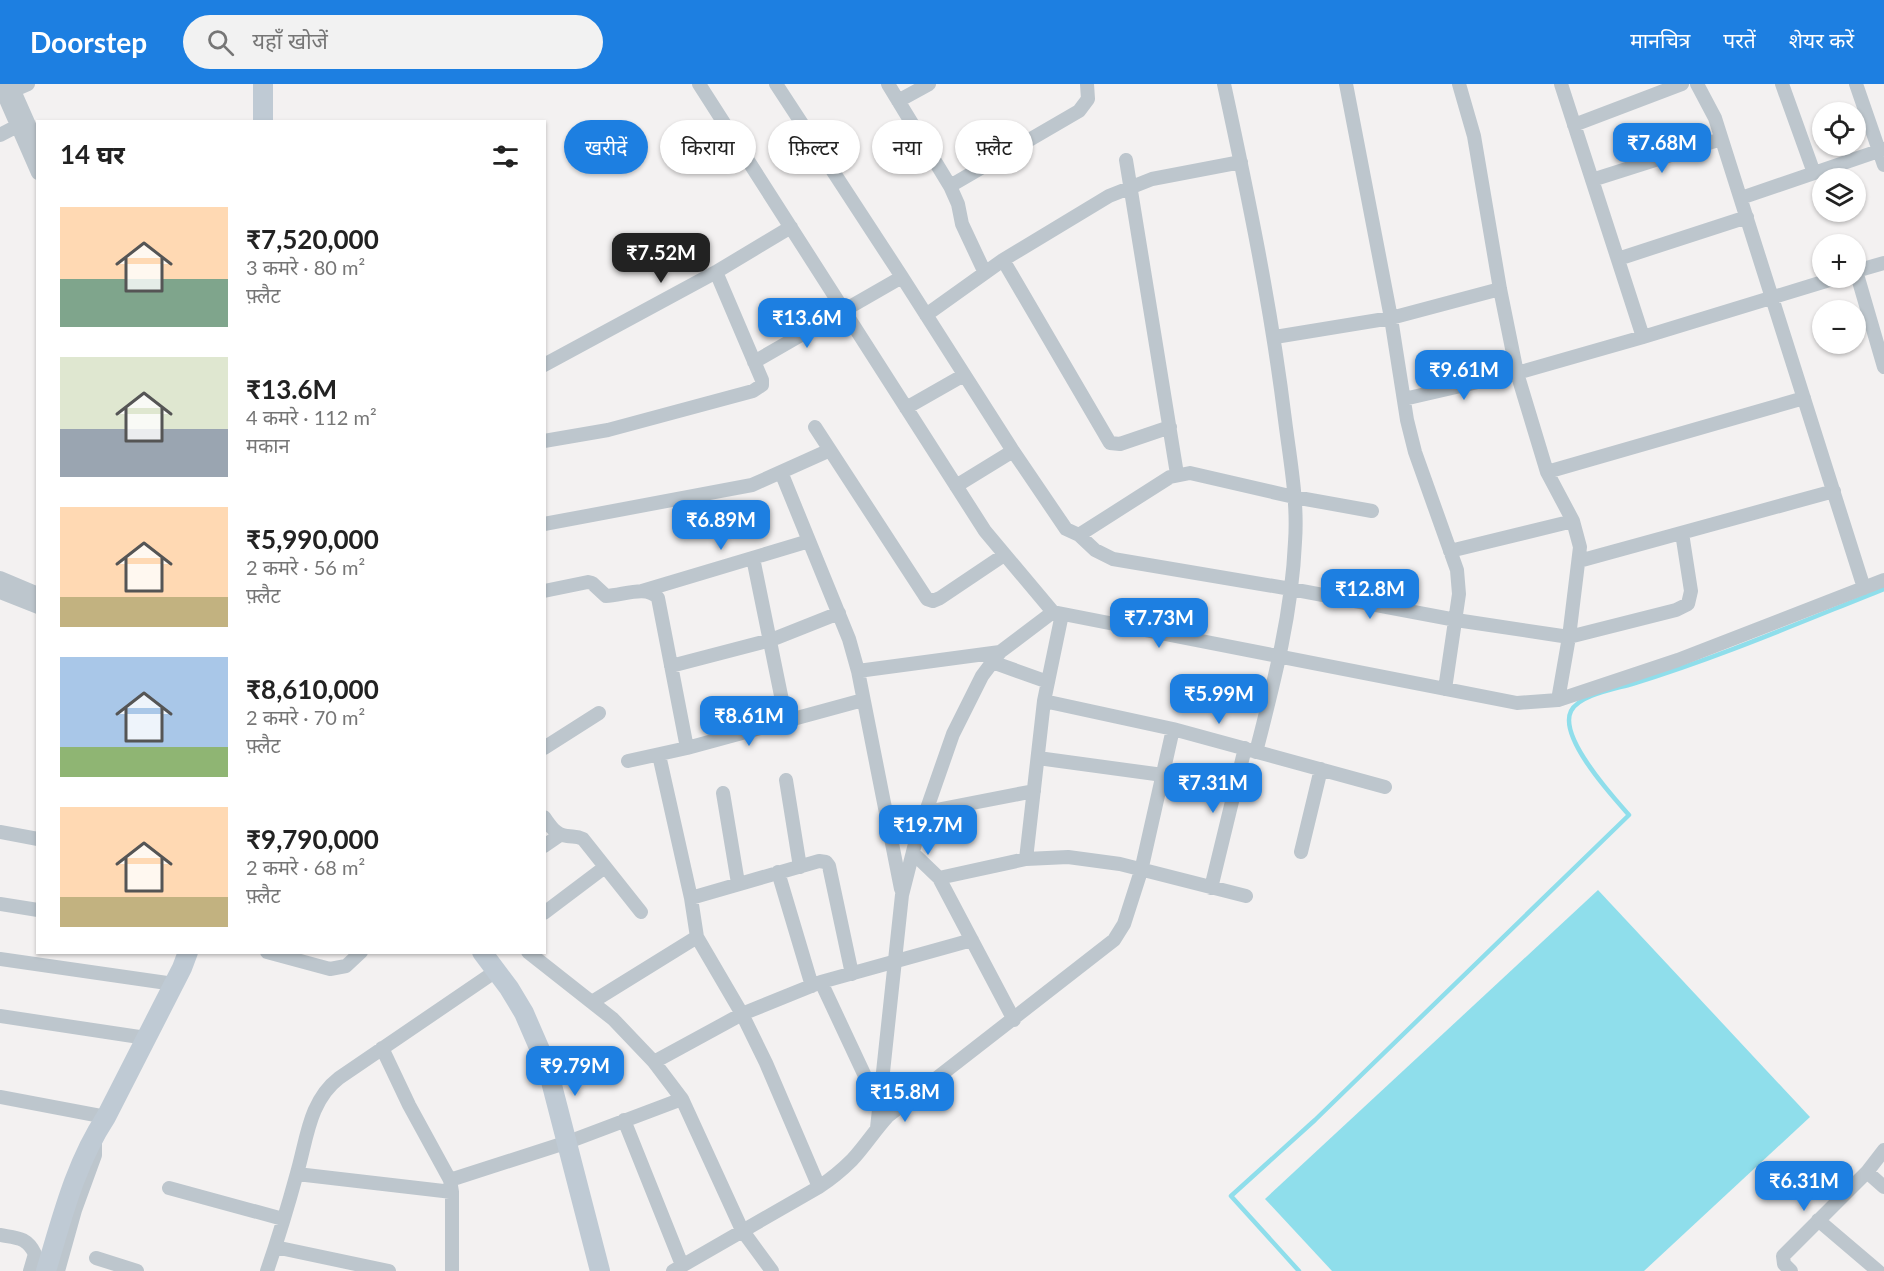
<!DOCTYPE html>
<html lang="hi">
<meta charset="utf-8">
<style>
body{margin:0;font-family:Lato,"Noto Sans Devanagari",sans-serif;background:#f2f2f2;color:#222;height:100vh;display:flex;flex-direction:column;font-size:22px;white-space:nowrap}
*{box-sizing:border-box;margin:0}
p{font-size:20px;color:#767676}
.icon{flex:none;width:33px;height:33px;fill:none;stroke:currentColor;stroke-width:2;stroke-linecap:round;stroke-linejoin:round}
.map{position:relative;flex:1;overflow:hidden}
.sheet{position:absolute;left:36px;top:36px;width:510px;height:834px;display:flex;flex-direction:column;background:#fff;border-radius:0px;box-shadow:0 2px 4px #0004}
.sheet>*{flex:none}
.top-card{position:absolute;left:564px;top:36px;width:570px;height:54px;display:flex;gap:12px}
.controls{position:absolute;left:1812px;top:18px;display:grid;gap:12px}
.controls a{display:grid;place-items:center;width:54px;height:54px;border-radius:50%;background:#fff;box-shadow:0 2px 4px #0004;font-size:30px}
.price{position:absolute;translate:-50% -51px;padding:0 14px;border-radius:12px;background:#1d7fe1;color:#fff;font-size:20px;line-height:39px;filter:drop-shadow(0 2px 3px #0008)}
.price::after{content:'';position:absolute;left:50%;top:36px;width:18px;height:14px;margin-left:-9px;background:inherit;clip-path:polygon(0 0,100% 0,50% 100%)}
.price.active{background:#222;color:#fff}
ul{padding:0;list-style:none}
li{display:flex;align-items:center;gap:18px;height:150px;padding:0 24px}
li span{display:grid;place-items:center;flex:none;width:168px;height:120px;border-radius:0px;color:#555}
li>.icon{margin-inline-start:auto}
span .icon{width:72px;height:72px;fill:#fffc;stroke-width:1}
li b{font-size:26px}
h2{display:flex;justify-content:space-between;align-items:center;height:72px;padding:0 24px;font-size:26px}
.chip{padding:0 21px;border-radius:27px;background:#fff;box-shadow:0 2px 4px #0004;font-size:21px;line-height:54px}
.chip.active{background:#1d7fe1;color:#fff}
header{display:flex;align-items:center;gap:36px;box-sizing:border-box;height:84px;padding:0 30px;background:#1d7fe1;color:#fff}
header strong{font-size:28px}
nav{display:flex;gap:33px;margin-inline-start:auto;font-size:21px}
.search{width:420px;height:54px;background:#f2f2f2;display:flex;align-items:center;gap:15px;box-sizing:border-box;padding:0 21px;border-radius:33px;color:#767676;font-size:22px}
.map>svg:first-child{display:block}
</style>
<header>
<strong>Doorstep</strong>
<div class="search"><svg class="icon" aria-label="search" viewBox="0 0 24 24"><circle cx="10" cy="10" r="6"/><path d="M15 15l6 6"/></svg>यहाँ खोजें</div>
<nav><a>मानचित्र</a><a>परतें</a><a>शेयर करें</a></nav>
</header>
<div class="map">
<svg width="1884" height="1187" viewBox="0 0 1884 1187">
<rect width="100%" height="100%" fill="#f3f1f1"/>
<path fill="#8fdeeb" d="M 1598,806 L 1810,1033 L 1644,1187 L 1332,1187 L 1265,1115 Z"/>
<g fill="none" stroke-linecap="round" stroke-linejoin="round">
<path stroke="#8fdeeb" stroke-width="4.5" d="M 1299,1187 L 1231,1112 L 1315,1036 L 1629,731 C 1612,712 1558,653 1571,627 C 1579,611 1615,605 1632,600 C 1717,574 1801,538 1884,505"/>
<path stroke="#bdc6cd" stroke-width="14" d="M 11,0 L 38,61
M 699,0 L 985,447 L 1053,528 L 1517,619 L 1558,616 L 1678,576 L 1884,496
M 776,0 L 902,193 L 1013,367 L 1066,445 L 1079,451 L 1170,393 L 1190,389 L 1294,413 L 1372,427
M 888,0 L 950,102 L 958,120 L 962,140 L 985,189
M 1224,0 C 1248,111 1271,222 1285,336 C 1290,376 1298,417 1295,458 C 1292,529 1274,598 1256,668
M 1346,0 L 1391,234 L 1407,336 L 1415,368 L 1457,486 L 1459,510 L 1445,605
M 1459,0 L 1474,52 L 1500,205 L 1517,289 L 1547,388 L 1573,437 L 1580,463 L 1569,553 L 1558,616
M 1561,0 L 1643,253
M 1697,0 L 1715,34 L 1864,504
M 1782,0 L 1814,89
M 1856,0 L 1884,81
M 0,2 L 38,89
M 5,10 L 28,0
M 898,17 L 929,0
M 1574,41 L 1682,0
M 0,51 L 25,38
M 1126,76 L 1177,390
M 1592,96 L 1721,55
M 950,102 L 1079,27 L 1088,15 L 1087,0
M 1741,114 L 1884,65
M 1618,175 L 1747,133
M 1003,176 L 1110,359 L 1120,360 L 1170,343
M 1856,187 L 1884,283
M 1856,187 L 1884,179
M 926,231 L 1003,176 L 1109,112 L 1152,95 L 1241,78
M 1275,253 L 1391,234 L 1500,205
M 754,278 L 902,193
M 544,281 L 716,188 L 791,143
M 1404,315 L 1517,289 L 1643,253 L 1836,194
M 906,324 L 964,291
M 815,343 L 927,515 L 933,517 L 940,514 L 1004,471
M 544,357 L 608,346 L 753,307 L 762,301 L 762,296 L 716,188
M 781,388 L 849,555 L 858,587 L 901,805
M 1547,388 L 1804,314
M 956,402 L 1013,367
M 544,440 L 752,401 L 830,366
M 1079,451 L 1095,466 L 1113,475 L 1291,505 L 1456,536 L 1569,553 L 1676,526 L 1688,520 L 1691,507 L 1682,449
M 1450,467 L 1573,437
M 753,474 L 786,636
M 1579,477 L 1834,407
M 0,494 L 38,510
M 544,507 L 588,498 L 592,499 L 606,512 C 622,512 646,500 658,514 L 687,664
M 642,507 L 809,457
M 0,508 L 38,523
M 992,578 L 1048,598
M 671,582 L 771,556 L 839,529
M 858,587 L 1000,568
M 1044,617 L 1173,645 L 1385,703
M 544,664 L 599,629
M 659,671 L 691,814 L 697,853 L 742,930 L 766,979 L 819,1103
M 1038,674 L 1163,691
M 628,677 L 687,664 L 863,616
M 786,696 L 800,783
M 723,709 L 738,799
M 926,728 L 1034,707
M 544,733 C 550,742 556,751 567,752 C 574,753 577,752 583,755 L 641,828
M 0,748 L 38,755
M 544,762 L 560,751
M 1301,768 L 1321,685
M 913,769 L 939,794 L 1026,775 L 1068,773 L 1120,780 L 1246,812
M 1026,775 L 1044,617 L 1062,530
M 778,788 L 812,902
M 939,794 L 1014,936
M 1211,804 L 1245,664
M 691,814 L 819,777 L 826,778 L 829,782 L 852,890
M 0,820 L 38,826
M 544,829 L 605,783
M 267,868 L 330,885 L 346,882 L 361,868
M 528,868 L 613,935 L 654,978 L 682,1015 L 742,1146 L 772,1187
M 0,875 L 174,900
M 821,898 L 879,1022
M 592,918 L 697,853
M 0,932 L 146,954
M 382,964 L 409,1021 L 450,1096 L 452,1108 L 452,1187
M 654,978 L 742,930 L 821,898 L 972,856
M 0,1013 L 106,1033
M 624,1036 L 682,1181
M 877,1044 L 902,811 L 916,756 L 953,650 L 982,592 L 1000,568 L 1053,528
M 1867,1088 L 1884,1103
M 297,1090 L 452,1108
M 450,1096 L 568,1058 L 682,1015
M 169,1104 L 283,1135
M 1818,1136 L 1878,1187
M 0,1151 C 17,1154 27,1153 35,1170 L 30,1187
M 275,1163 L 389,1187
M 96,1174 L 137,1187
M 58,1187 L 75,1126 L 95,1071 L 95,1057
M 267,1187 C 278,1155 288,1122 297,1089 C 307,1055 309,1017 339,994 L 496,887
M 673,1187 L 819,1103 C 831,1095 842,1086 852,1076 C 865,1062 875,1046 888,1032 L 1114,856 L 1124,840 L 1141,787 L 1173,645
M 1791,1187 L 1784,1180 L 1783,1172 L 1867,1088 L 1884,1066"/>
<path stroke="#bfcad4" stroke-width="20" d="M 263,0 L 263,38
M 482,868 L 509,904 L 524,929 L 547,982 L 600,1187
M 46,1187 C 62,1134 75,1080 106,1033 L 182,884 L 188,868"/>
</g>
</svg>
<div class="controls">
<a><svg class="icon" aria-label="locate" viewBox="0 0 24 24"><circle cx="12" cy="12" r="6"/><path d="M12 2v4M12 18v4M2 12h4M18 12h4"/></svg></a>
<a><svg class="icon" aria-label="layers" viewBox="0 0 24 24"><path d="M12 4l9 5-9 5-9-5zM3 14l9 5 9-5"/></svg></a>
<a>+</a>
<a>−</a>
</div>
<b class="price" style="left:1662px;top:90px">₹7.68M</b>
<b class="price active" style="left:661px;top:200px">₹7.52M</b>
<b class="price" style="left:807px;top:265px">₹13.6M</b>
<b class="price" style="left:1464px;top:317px">₹9.61M</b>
<b class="price" style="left:721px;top:467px">₹6.89M</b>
<b class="price" style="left:1370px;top:536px">₹12.8M</b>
<b class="price" style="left:1159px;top:565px">₹7.73M</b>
<b class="price" style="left:1219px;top:641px">₹5.99M</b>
<b class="price" style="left:749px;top:663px">₹8.61M</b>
<b class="price" style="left:1213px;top:730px">₹7.31M</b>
<b class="price" style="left:928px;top:772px">₹19.7M</b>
<b class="price" style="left:575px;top:1013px">₹9.79M</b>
<b class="price" style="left:905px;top:1039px">₹15.8M</b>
<b class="price" style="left:1804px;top:1128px">₹6.31M</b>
<div class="top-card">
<a class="chip active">खरीदें</a>
<a class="chip">किराया</a>
<a class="chip">फ़िल्टर</a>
<a class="chip">नया</a>
<a class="chip">फ़्लैट</a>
</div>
<section class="sheet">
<h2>14 घर<svg class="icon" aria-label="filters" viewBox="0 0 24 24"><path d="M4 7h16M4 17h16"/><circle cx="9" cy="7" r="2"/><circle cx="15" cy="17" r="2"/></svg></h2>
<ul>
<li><span style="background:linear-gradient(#ffd9b3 60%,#7fa58c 0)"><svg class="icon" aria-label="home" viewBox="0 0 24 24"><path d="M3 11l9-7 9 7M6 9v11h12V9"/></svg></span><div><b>₹7,520,000</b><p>3 कमरे · 80 m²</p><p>फ़्लैट</p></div></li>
<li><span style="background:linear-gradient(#dfe7d0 60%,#9aa5b1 0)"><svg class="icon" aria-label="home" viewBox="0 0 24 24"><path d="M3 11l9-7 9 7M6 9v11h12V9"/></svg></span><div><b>₹13.6M</b><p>4 कमरे · 112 m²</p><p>मकान</p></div></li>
<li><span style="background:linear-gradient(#ffd9b3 75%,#c2b280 0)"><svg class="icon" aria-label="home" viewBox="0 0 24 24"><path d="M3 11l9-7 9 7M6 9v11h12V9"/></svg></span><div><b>₹5,990,000</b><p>2 कमरे · 56 m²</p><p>फ़्लैट</p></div></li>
<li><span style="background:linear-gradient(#a9c7e8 75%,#8fb573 0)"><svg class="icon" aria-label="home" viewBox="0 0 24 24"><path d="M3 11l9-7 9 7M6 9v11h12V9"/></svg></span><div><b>₹8,610,000</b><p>2 कमरे · 70 m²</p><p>फ़्लैट</p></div></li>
<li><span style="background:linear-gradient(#ffd9b3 75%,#c2b280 0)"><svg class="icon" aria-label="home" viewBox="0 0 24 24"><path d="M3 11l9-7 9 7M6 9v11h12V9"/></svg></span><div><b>₹9,790,000</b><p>2 कमरे · 68 m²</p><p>फ़्लैट</p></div></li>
</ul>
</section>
</div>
